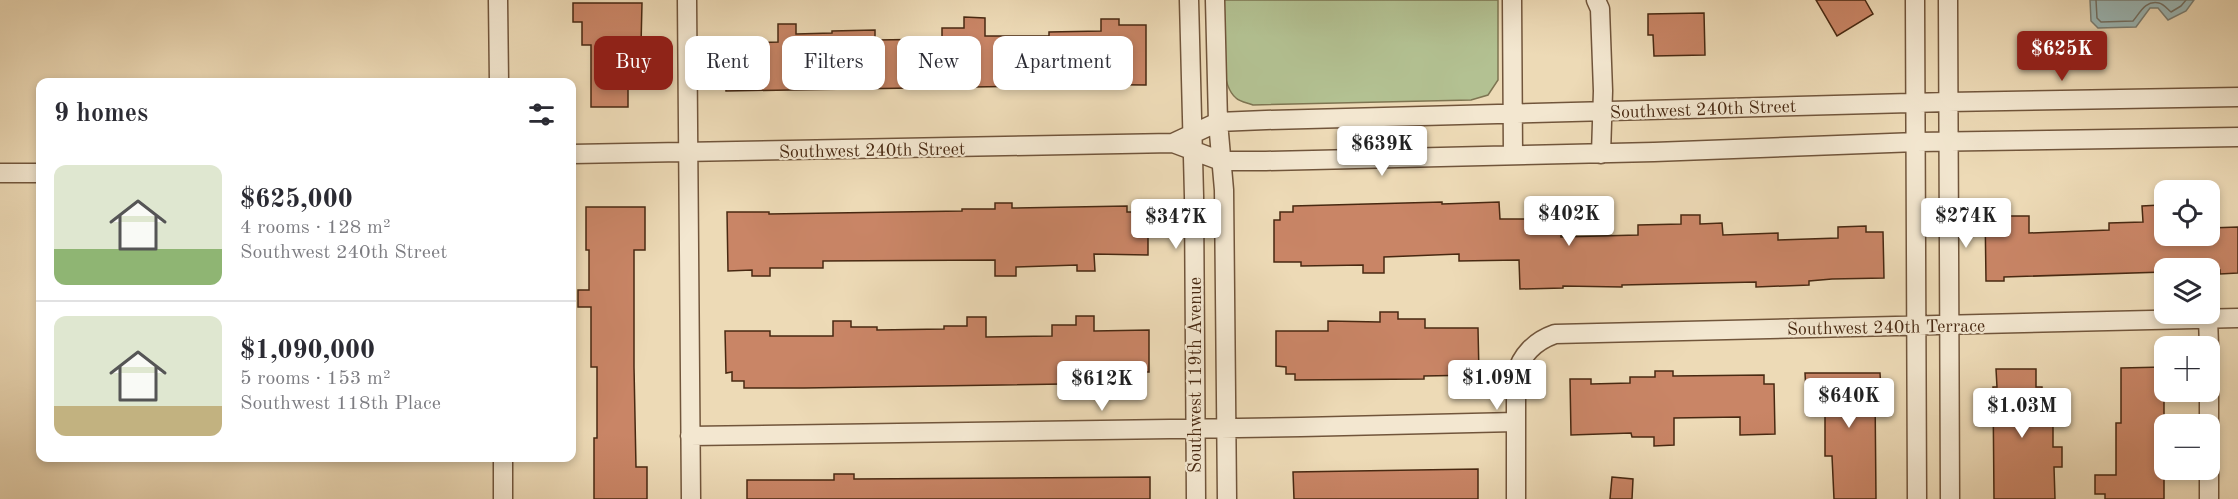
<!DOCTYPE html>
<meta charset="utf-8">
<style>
body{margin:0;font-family:"Old Standard TT",serif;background:#f7f7f7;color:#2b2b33;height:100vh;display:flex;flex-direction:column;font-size:22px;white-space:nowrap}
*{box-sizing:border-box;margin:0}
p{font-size:20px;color:#7c7c81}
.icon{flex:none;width:33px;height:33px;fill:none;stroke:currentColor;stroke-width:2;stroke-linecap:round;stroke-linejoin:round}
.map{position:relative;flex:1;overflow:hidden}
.drawer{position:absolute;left:36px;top:78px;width:540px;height:384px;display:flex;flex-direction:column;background:#fff;border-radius:12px;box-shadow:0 3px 9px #0003}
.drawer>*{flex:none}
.guide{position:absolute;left:594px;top:36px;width:570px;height:54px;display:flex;gap:12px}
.controls{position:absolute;left:2154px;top:180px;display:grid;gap:12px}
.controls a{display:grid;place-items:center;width:66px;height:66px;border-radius:12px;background:#fff;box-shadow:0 3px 9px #0003;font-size:30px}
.price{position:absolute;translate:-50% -51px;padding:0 14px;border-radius:6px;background:#fff;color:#222;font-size:20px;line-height:39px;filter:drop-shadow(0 2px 3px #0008)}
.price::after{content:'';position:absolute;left:50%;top:36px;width:18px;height:14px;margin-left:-9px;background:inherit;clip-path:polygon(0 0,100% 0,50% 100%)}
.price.selected{background:#8f2418;color:#fff}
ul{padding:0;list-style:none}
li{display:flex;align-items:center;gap:18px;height:150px;padding:0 18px}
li+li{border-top:2px solid #e1e1e2}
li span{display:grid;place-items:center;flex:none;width:168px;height:120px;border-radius:12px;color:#555}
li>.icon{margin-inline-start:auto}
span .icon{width:72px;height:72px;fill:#fffc;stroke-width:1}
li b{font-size:26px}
h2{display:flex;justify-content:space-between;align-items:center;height:72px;padding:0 18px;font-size:26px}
.pill{padding:0 21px;border-radius:12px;background:#fff;box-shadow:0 3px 9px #0003;font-size:21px;line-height:54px}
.pill.selected{background:#8f2418;color:#fff}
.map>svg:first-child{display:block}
</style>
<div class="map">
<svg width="2238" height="499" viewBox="0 0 2238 499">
<rect width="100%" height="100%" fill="#eddab6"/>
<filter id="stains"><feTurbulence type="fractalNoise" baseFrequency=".00333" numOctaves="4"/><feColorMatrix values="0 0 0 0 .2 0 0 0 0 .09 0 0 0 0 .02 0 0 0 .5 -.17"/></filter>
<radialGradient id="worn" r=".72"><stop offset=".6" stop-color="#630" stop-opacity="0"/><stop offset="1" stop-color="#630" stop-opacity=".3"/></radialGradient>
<path fill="#b3c192" stroke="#7e7552" stroke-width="1.5" d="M 1223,0 L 1498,0 L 1498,80 L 1488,95 L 1471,100 L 1253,105 C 1248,103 1240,102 1236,98 C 1217,83 1223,23 1223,0 Z"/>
<path fill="#9bb8b7" stroke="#7a7f75" stroke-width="1.5" d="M 2090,0 L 2194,0 L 2186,11 L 2168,20 L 2158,8 L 2150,8 L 2136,27 L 2098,28 L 2091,21 Z"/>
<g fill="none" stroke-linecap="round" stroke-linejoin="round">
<path stroke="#727064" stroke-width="1.5" d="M 2096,0 L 2097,18 L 2101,22 L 2133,21 C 2140,13 2145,0 2159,3 C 2164,4 2167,9 2171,12 L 2181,6 L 2186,0"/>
</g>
<path fill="#c98566" stroke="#482912" stroke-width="1.5" d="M 1816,0 L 1865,0 L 1873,14 L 1837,36 Z
M 573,3 L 642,3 L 640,89 L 628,89 L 628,107 L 591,107 L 591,45 L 582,45 L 582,22 L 573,22 Z
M 1704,13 L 1705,55 L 1654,56 L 1653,35 L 1648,35 L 1648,14 Z
M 964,17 L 985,18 L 985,36 L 1049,36 L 1049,32 L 1101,31 L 1101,19 L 1119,19 L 1119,25 L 1146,25 L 1146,85 L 1026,84 L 1026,86 L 726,91 L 724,44 L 778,42 L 778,24 L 796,24 L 796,34 L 832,33 L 832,31 L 875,30 L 875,40 L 942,39 L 942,28 L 964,28 Z
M 1442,202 L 1442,204 L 1499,202 L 1500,219 L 1539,219 L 1539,228 L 1561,227 L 1561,237 L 1638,235 L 1638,225 L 1681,224 L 1681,215 L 1700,215 L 1700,224 L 1722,223 L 1723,235 L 1778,233 L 1778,240 L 1838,238 L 1838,227 L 1866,226 L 1866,232 L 1883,232 L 1884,278 L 1832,279 L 1809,281 L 1809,285 L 1756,287 L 1756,282 L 1622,285 L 1622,287 L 1563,286 L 1563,288 L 1520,289 L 1519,260 L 1459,261 L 1459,254 L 1384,257 L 1384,273 L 1363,273 L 1363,265 L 1301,266 L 1301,262 L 1274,262 L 1274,220 L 1280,220 L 1280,212 L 1293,212 L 1293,206 Z
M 995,203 L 1012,203 L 1012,208 L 1127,206 L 1127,212 L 1137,212 L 1137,218 L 1148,218 L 1148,255 L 1094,254 L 1095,271 L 1077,271 L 1077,265 L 1016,267 L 1016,276 L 995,276 L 995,260 L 823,261 L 823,268 L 770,268 L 770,276 L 752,276 L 752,270 L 728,271 L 727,212 L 769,212 L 769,214 L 962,211 L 962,209 L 995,209 Z
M 2160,205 L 2160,216 L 2164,216 L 2164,236 L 2210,236 L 2210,228 L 2238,227 L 2238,273 L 2220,274 L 2220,270 L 2210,270 L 2210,268 L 2164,268 L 2164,272 L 2004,277 L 2004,281 L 1986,281 L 1985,208 L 2005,208 L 2005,216 L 2029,216 L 2029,233 L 2109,230 L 2109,223 L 2143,222 L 2142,206 Z
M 586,207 L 645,207 L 645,250 L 634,250 L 634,367 L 636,467 L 647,467 L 647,499 L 594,499 L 594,438 L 597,438 L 597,367 L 591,367 L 591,307 L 578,307 L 578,290 L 589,290 L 589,250 L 586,250 Z
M 1380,312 L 1398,312 L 1398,319 L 1425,319 L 1425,328 L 1478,328 L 1479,375 L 1424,376 L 1424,379 L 1295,380 L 1295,374 L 1286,374 L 1286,367 L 1276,366 L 1276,331 L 1328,331 L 1328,321 L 1380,322 Z
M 1076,316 L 1094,316 L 1094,331 L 1149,330 L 1149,372 L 1139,372 L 1139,379 L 1128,379 L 1128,383 L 804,388 L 744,388 L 744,381 L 732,381 L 732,372 L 726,373 L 725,331 L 770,331 L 770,336 L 833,336 L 833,321 L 851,321 L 851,327 L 877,327 L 877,330 L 944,329 L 944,326 L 967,326 L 967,317 L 986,317 L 986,337 L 1052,336 L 1052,325 L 1076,325 Z
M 2164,367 L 2164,499 L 2105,499 L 2105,494 L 2095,494 L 2095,475 L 2116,475 L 2116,423 L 2121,423 L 2121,368 Z
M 1996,369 L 2036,369 L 2036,387 L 2042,387 L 2043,425 L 2053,425 L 2053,447 L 2062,447 L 2062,467 L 2054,467 L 2055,499 L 1994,499 L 1993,387 L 1997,387 Z
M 1655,371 L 1673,371 L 1673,376 L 1764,375 L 1764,384 L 1774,384 L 1775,434 L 1740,435 L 1740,417 L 1674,418 L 1674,445 L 1654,446 L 1654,437 L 1632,437 L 1631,433 L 1571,435 L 1570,379 L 1591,379 L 1591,384 L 1630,383 L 1630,377 L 1655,377 Z
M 1805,373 L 1880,373 L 1881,390 L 1875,390 L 1876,499 L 1834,499 L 1832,456 L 1825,456 L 1825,415 L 1815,416 L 1815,393 L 1806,393 Z
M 1478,469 L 1478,499 L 1294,499 L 1293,472 Z
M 834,474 L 854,474 L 854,479 L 1150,477 L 1150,499 L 747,499 L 747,480 L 834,480 Z
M 1612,477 L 1633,479 L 1632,499 L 1610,499 Z"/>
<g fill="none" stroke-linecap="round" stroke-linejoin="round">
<g stroke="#71553b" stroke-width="21">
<path id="minor" d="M 498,0 L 499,82
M 687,0 L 691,499
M 1189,0 L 1194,196 L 1196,499
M 1215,0 L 1218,122 L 1224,190 L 1227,499
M 1512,0 L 1513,155
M 1596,0 L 1600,9 L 1603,91 L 1601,154
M 1915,0 L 1917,499
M 1948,0 L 1950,499
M 1173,143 L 1218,122 L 1266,120 L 1948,102 L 2238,97
M 572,154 L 1173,143 L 1221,161 L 1266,161 L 1654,152 L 1917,142 L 2238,137
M 0,173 L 40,173
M 2208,319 L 2209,346
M 2209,392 L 2209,424
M 690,436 L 1301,427 L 1515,422
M 503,458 L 503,499
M 2209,470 L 2209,499
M 1516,499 L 1516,375 C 1521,355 1535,341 1555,334 L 2238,318"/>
</g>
<use href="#minor" stroke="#f3e7d0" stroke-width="18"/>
</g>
<g text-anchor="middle" stroke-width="4.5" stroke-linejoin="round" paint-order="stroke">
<g font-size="18" fill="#482912" stroke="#f3e7d0">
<text transform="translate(1703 109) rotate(-2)" y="6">Southwest 240th Street</text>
<text transform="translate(872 150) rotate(-1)" y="6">Southwest 240th Street</text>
<text transform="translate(1886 327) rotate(-1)" y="6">Southwest 240th Terrace</text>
<text transform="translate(1195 375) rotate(-90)" y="6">Southwest 119th Avenue</text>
</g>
</g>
<rect width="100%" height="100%" filter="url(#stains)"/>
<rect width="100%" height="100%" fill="url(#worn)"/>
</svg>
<div class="controls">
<a><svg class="icon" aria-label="locate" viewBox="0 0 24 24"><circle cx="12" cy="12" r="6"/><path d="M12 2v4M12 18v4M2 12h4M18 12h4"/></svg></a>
<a><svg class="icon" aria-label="layers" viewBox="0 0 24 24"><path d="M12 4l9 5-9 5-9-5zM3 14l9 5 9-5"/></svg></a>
<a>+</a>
<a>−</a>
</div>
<b class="price selected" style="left:2062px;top:82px">$625K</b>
<b class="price" style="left:1382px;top:177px">$639K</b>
<b class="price" style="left:1569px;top:247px">$402K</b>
<b class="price" style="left:1966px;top:249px">$274K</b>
<b class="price" style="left:1176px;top:250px">$347K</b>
<b class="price" style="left:1497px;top:411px">$1.09M</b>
<b class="price" style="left:1102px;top:412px">$612K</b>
<b class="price" style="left:1849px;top:429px">$640K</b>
<b class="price" style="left:2022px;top:439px">$1.03M</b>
<div class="guide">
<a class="pill selected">Buy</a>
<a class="pill">Rent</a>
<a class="pill">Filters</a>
<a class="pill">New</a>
<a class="pill">Apartment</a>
</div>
<section class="drawer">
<h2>9 homes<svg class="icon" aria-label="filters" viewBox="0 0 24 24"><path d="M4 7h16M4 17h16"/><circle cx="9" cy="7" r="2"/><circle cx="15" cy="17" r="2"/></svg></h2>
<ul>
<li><span style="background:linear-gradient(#dfe7d0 70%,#8fb573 0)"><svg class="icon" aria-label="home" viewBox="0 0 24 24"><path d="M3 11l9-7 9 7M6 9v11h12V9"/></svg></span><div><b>$625,000</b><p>4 rooms · 128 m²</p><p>Southwest 240th Street</p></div></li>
<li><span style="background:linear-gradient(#dfe7d0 75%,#c2b280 0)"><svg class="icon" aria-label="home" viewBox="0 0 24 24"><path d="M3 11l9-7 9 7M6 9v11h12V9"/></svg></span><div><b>$1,090,000</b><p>5 rooms · 153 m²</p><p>Southwest 118th Place</p></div></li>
</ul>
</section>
</div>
